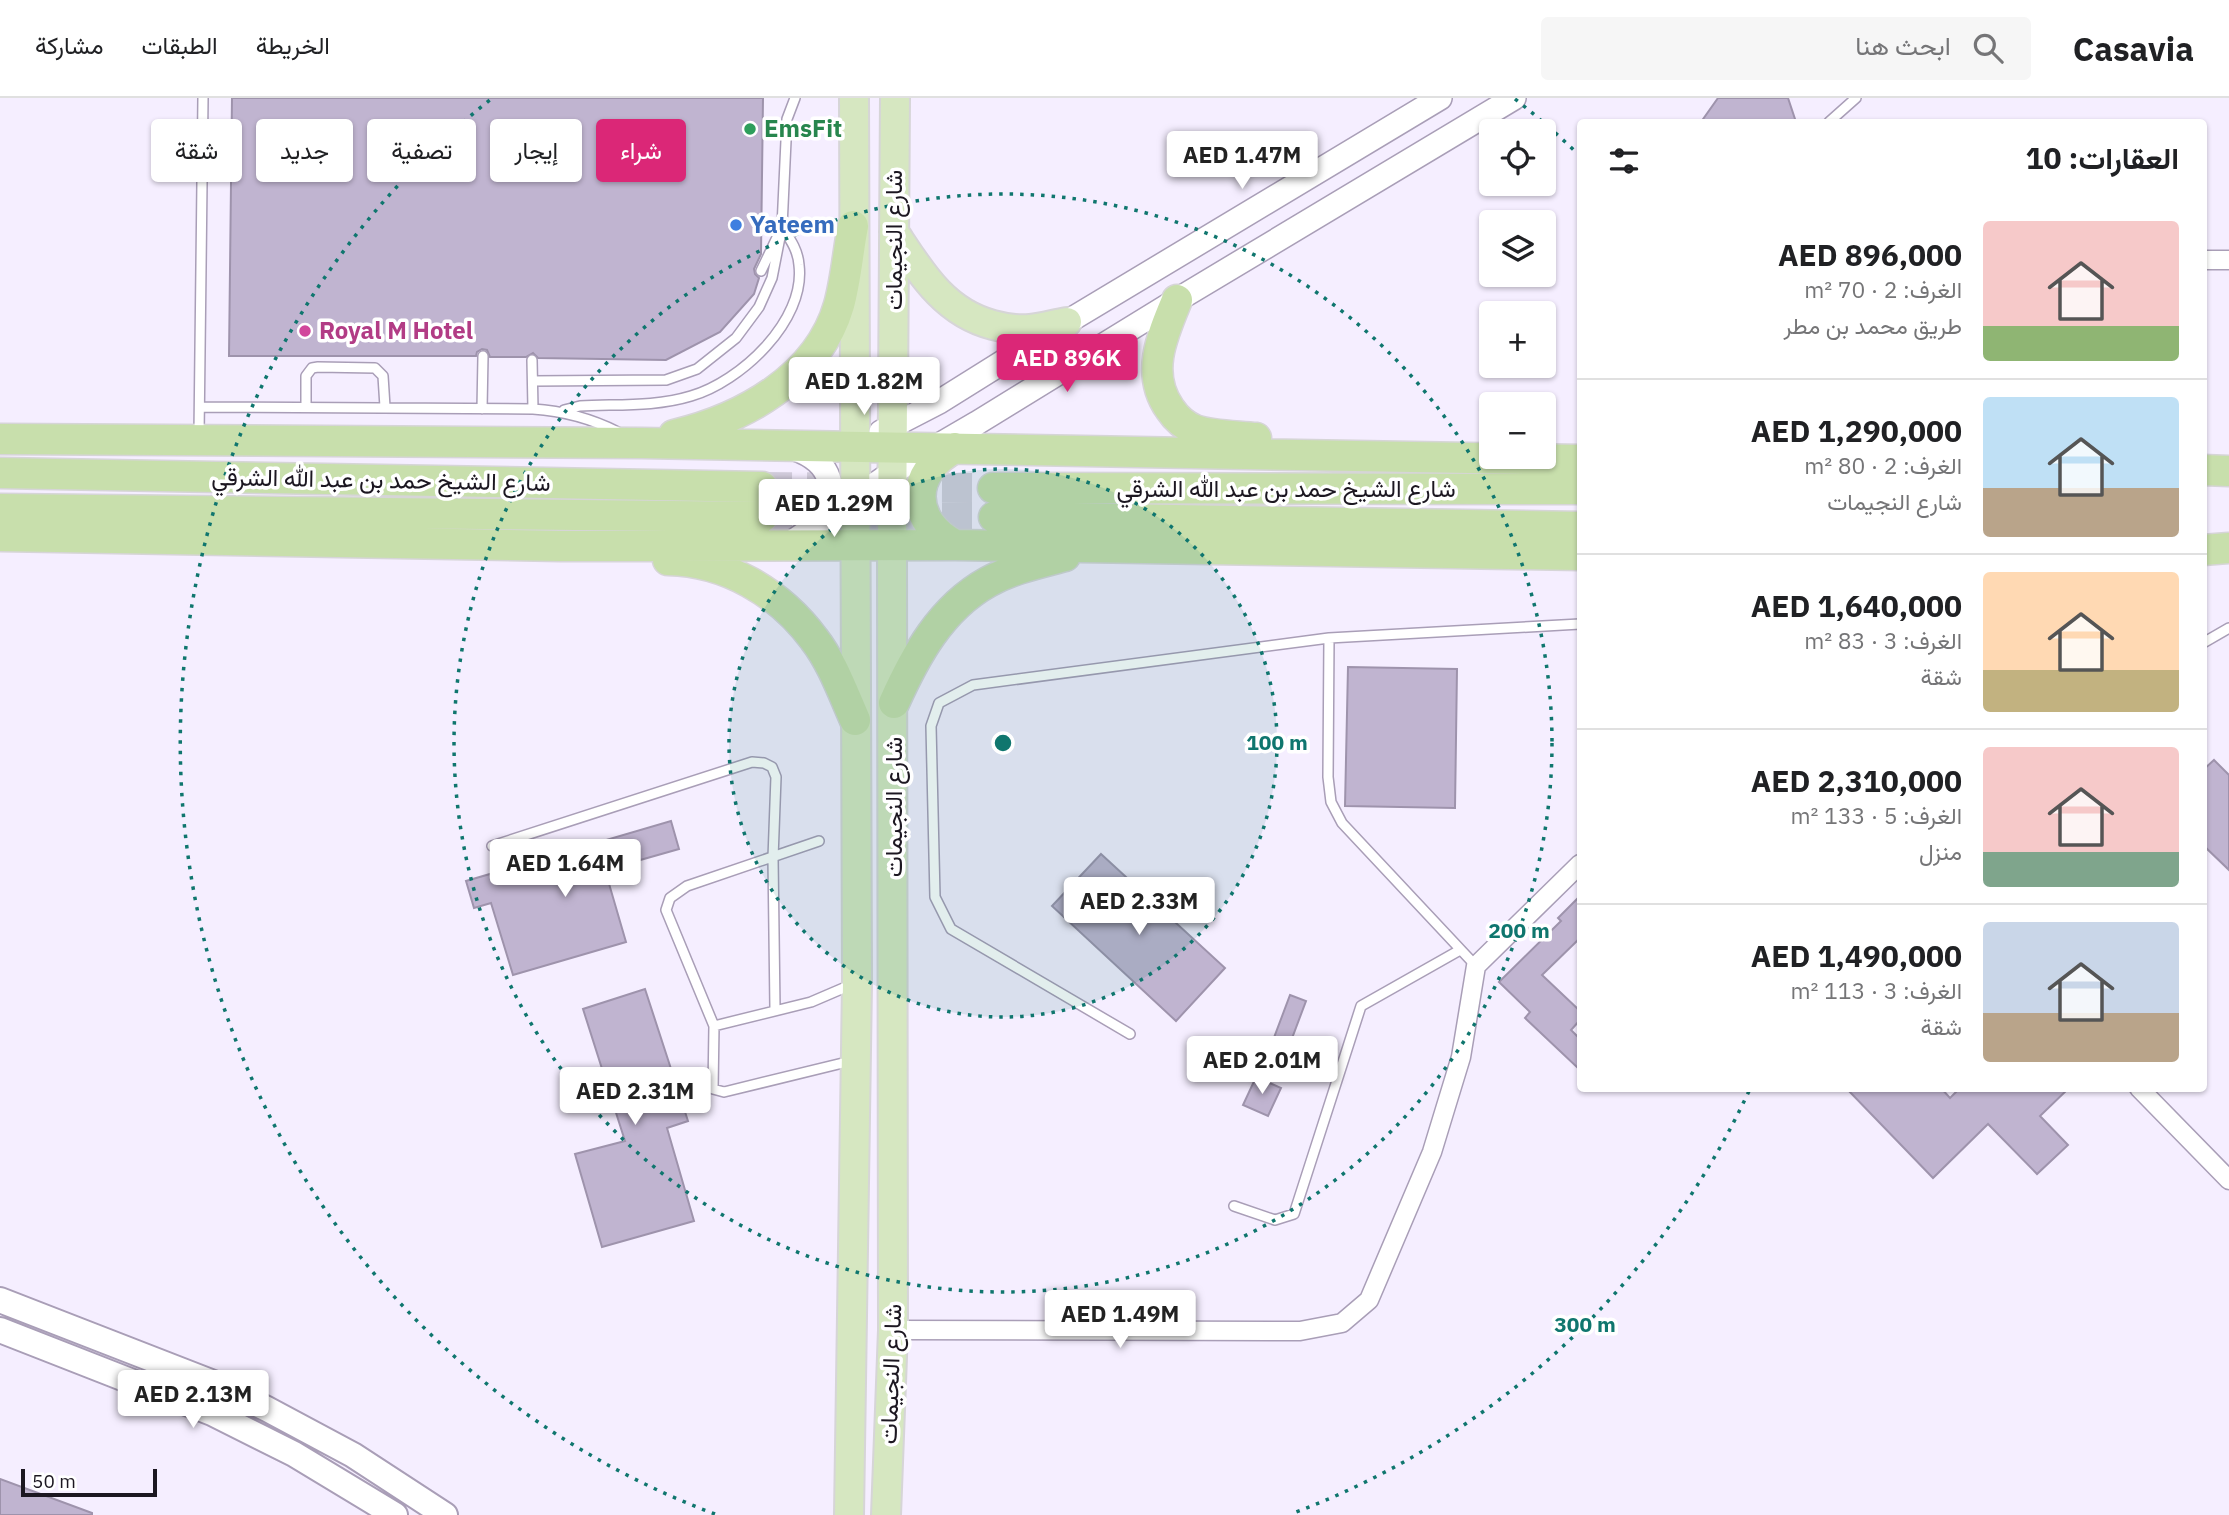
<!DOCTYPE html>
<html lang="ar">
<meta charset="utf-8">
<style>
body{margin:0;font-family:"IBM Plex Sans",Vazirmatn,sans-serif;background:#f6f6f6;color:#202124;direction:rtl;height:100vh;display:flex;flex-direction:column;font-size:26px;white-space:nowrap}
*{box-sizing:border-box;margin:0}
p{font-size:23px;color:#757577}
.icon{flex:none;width:38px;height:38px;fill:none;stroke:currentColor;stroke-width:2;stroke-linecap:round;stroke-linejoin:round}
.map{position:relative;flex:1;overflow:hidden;direction:ltr}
.panel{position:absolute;left:1577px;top:21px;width:630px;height:973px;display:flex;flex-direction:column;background:#fff;border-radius:7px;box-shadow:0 2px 5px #0004;direction:rtl}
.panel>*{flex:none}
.hud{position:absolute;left:21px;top:21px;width:665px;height:63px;direction:rtl;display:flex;gap:14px}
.fabs{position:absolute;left:1479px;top:21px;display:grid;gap:14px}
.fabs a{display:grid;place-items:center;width:77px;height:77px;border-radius:7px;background:#fff;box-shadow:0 2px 5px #0004;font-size:35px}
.scale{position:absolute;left:21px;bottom:18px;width:136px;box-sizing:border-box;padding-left:7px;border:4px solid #1c1721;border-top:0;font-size:19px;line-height:24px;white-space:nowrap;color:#1c1721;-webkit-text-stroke:5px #fff;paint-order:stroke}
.price{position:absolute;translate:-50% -60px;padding:0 16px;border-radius:7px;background:#fff;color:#222;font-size:23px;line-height:46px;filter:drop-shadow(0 2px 4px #0008)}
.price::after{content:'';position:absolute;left:50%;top:42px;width:21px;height:16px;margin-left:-10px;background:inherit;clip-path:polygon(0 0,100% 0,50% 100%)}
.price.current{background:#db2777;color:#fff}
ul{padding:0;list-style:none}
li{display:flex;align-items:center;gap:21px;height:175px;padding:0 28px}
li+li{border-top:2px solid #e0e0e0}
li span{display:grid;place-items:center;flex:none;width:196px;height:140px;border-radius:7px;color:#555}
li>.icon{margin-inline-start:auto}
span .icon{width:84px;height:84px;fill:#fffc;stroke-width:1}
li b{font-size:30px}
h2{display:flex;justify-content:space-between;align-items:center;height:84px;padding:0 28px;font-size:30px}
.tag{padding:0 24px;border-radius:7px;background:#fff;box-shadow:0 2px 5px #0004;font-size:24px;line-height:63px}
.tag.current{background:#db2777;color:#fff}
header{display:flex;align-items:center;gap:42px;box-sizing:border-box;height:98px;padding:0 35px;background:#fff;border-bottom:2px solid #e0e0e0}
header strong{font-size:33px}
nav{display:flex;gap:38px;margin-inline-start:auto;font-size:24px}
.search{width:490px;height:63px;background:#f6f6f6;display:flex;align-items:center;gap:18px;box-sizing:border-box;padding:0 24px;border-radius:7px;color:#757577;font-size:26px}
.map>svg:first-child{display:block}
</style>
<header>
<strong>Casavia</strong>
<div class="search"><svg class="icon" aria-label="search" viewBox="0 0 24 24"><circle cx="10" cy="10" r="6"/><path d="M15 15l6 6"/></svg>ابحث هنا</div>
<nav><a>الخريطة</a><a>الطبقات</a><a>مشاركة</a></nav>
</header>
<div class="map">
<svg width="2229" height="1417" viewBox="0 0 2229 1417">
<rect width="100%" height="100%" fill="#f5eeff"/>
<path fill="#c0b4d0" stroke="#9e93ac" stroke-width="2" d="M 232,0 L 763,0 L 761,156 L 754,171 L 755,176 L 759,180 L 754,196 L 720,234 L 666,262 L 538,260 L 533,255 L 526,259 L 490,259 L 487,252 L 482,251 L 477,254 L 476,258 L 229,258 Z
M 1718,0 L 1788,0 L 1796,24 L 1701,24 Z
M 1348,569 L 1457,571 L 1455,710 L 1345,708 Z
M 2214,662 L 2229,677 L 2229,772 L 2203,747 L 2203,672 Z
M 671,723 L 679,751 L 605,772 L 626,844 L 513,877 L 491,805 L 474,810 L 466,783 Z
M 1101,756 L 1225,870 L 1176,923 L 1052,808 Z
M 1580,798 L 1580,840 L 1542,877 L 1580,913 L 1580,922 L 1571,932 L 1580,941 L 1580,972 L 1525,920 L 1530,914 L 1499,884 L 1561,823 L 1558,820 Z
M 645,891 L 688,1023 L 667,1030 L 694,1123 L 602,1149 L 575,1056 L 625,1043 L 583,911 Z
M 1290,897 L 1306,903 L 1288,951 L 1272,945 Z
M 1256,979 L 1281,990 L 1268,1018 L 1243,1007 Z
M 1846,990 L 1941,990 L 1950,1000 L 1960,990 L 2069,990 L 2040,1018 L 2068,1047 L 2037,1076 L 1988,1026 L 1933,1080 Z
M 0,1381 L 92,1415 L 92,1417 L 0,1417 Z"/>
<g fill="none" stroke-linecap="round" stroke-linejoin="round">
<path stroke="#d4cede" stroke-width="30" stroke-dasharray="30 15" stroke-linecap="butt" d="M 762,389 L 993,390
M 762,419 L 994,419"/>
<g stroke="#a99eb7" stroke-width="12">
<path id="service" d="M 1829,24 L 1856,0
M 532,262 L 533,311
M 533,283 L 666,282 L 697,271 L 736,240 L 759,209 L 772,180 L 782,129 L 787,21 L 795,0
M 200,309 L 533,311 C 564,313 590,320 618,334
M 306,309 L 306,278 L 312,270 L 318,269 L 375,270 L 383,278 L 385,309
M 482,311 L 483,258
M 564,312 L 580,308 C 617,306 655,309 691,298 C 740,284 806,223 799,167 C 798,152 790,141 782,129 L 761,173
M 199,337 L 203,0
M 1329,540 L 1328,679 L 1331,704 L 1342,725 L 1476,868
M 2203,545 L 2229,530
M 819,743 L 687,788 L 670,800 L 666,812 L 714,928 L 713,991 L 724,994 L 851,963
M 492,748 L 752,664 L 764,665 L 772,669 L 776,679 L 773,760 L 775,911
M 714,928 L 811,904 L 853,886
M 1130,936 L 951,831 L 935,799 L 931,628 L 939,605 L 973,587 L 1329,540 L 1580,526
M 1234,1108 L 1275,1122 L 1294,1116 L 1361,908 L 1460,852"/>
</g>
<g stroke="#a99eb7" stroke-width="21">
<path id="minor" d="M 2203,162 L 2229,162
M 2139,990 L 2229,1082
M 893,1232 L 1300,1233 L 1342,1225 L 1369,1202 L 1432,1054 L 1461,959 L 1476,868 L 1580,766"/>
</g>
<g stroke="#a99eb7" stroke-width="26">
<path id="tertiary" d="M 881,334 L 939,304 L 1067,224 L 1440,0
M 790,349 C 828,361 839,385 824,421
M 788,447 L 893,374 L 977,325 L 1177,202 L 1514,0"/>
</g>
<g stroke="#a99eb7" stroke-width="28">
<path id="secondary" d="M 0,1202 L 216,1286 L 267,1311 L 353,1357 L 445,1417
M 0,1232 L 212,1315 L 294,1356 L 395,1417"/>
</g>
<g stroke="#d6d5d7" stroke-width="32">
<path id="primary" d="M 894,134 C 920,173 943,214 993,227 C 1004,230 1018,232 1030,231 C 1042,230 1055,226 1067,224
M 849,1417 L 857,885 L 854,0
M 886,1417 L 893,1232 L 892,447 L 895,0"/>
</g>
<g stroke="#d6d5d7" stroke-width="33">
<path id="trunk" d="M 1177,202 C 1162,238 1145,276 1170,311 C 1176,320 1185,328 1195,332 C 1211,338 1238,338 1256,340
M 674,337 C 742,321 818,280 839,207 C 846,182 848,154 853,128
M 0,341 L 642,345 L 1580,362
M 955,350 C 909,374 909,423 955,447
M 2203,372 L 2229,373
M 0,375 L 762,389
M 993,390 L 1580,391
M 0,411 L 762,419
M 994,419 L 1580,429
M 0,438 L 561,448 L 955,447 L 1580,457
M 2203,452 L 2229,450
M 668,462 C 726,463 779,494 814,541 C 832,564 843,595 855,622
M 894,605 C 915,558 941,510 988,484 C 1011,471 1039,465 1065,458"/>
</g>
<use href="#service" stroke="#fff" stroke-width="9"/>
<use href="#minor" stroke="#fff" stroke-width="18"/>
<use href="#tertiary" stroke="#fff" stroke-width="23"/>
<use href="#secondary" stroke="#fff" stroke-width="24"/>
<use href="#primary" stroke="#d6e7c1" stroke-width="28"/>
<use href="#trunk" stroke="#c8dfac" stroke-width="30"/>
</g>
<circle cx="1003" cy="645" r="274" fill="#0f766e" fill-opacity=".12"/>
<g fill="none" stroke="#0f766e" stroke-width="3.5" stroke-dasharray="3.5 7">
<circle cx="1003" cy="645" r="274"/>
<circle cx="1003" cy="645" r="549"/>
<path d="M1749 993A823 823 0 0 1 1291 1416M715 1416A823 823 0 0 1 491 1M1515 1A823 823 0 0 1 1580 58"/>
</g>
<circle fill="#2e9e5b" stroke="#fff" stroke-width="2.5" cx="750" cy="31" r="7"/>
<circle fill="#3f7fe0" stroke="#fff" stroke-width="2.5" cx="736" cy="127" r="7"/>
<circle fill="#d1479c" stroke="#fff" stroke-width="2.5" cx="305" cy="233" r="7"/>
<g text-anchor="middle" stroke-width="7" stroke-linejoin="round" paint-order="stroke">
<g font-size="24" font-weight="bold" fill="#27864d" stroke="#fff" text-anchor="start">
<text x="764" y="39">EmsFit</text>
</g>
<g font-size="24" font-weight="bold" fill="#366cbe" stroke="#fff" text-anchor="start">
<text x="750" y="135">Yateem</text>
</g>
<g font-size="24" fill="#1c1721" stroke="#fff">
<text transform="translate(894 142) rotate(-90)" y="8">شارع النجيمات</text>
<text transform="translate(381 382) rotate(1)" y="8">شارع الشيخ حمد بن عبد الله الشرقي</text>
<text x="1286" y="399">شارع الشيخ حمد بن عبد الله الشرقي</text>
<text transform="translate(894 709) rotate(-90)" y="8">شارع النجيمات</text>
<text transform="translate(891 1276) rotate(-88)" y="8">شارع النجيمات</text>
</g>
<g font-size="24" font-weight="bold" fill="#b23c85" stroke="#fff" text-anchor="start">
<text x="319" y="241">Royal M Hotel</text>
</g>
</g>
<circle cx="1003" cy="645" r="10" fill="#0f766e" stroke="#fff" stroke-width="3.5"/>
<g font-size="21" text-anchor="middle" font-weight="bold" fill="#0f766e" stroke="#fff" stroke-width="7" stroke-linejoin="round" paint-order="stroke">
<text x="1277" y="652">100 m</text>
<text x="1519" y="840">200 m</text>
<text x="1585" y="1234">300 m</text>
</g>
</svg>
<div class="fabs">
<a><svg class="icon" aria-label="locate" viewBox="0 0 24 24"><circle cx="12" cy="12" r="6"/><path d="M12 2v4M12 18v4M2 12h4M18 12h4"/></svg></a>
<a><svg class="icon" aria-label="layers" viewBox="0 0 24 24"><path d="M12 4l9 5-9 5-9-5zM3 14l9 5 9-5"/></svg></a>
<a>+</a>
<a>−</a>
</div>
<div class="scale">50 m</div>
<b class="price" style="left:1242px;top:93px">AED 1.47M</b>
<b class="price current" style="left:1067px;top:296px">AED 896K</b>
<b class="price" style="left:864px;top:319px">AED 1.82M</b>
<b class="price" style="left:834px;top:441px">AED 1.29M</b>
<b class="price" style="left:565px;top:801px">AED 1.64M</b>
<b class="price" style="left:1139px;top:839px">AED 2.33M</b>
<b class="price" style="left:1262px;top:998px">AED 2.01M</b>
<b class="price" style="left:635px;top:1029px">AED 2.31M</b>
<b class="price" style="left:1120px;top:1252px">AED 1.49M</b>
<b class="price" style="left:193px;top:1332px">AED 2.13M</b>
<div class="hud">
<a class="tag current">شراء</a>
<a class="tag">إيجار</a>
<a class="tag">تصفية</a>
<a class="tag">جديد</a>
<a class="tag">شقة</a>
</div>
<section class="panel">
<h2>العقارات: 10<svg class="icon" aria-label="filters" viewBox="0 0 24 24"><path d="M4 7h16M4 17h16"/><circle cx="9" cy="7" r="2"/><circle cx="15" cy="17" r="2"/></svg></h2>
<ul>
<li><span style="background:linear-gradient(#f6c9c9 75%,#8fb573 0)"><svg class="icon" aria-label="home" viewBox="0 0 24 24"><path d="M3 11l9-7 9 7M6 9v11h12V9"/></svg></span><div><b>AED 896,000</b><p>الغرف: 2 · 70 m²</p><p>طريق محمد بن مطر</p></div></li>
<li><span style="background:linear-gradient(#bfe0f5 65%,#b9a48a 0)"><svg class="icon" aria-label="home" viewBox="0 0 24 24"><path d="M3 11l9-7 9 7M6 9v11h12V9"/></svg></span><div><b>AED 1,290,000</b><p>الغرف: 2 · 80 m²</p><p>شارع النجيمات</p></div></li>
<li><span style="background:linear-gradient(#ffd9b3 70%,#c2b280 0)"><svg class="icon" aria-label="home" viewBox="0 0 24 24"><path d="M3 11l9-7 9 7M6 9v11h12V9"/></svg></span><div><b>AED 1,640,000</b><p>الغرف: 3 · 83 m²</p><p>شقة</p></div></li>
<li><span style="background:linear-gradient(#f6c9c9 75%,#7fa58c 0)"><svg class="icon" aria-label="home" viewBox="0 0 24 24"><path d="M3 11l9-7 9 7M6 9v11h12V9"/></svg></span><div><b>AED 2,310,000</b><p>الغرف: 5 · 133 m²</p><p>منزل</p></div></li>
<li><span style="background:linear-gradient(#c9d6e8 65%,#b9a48a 0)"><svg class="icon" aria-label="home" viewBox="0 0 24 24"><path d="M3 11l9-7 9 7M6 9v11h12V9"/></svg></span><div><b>AED 1,490,000</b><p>الغرف: 3 · 113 m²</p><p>شقة</p></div></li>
</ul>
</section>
</div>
